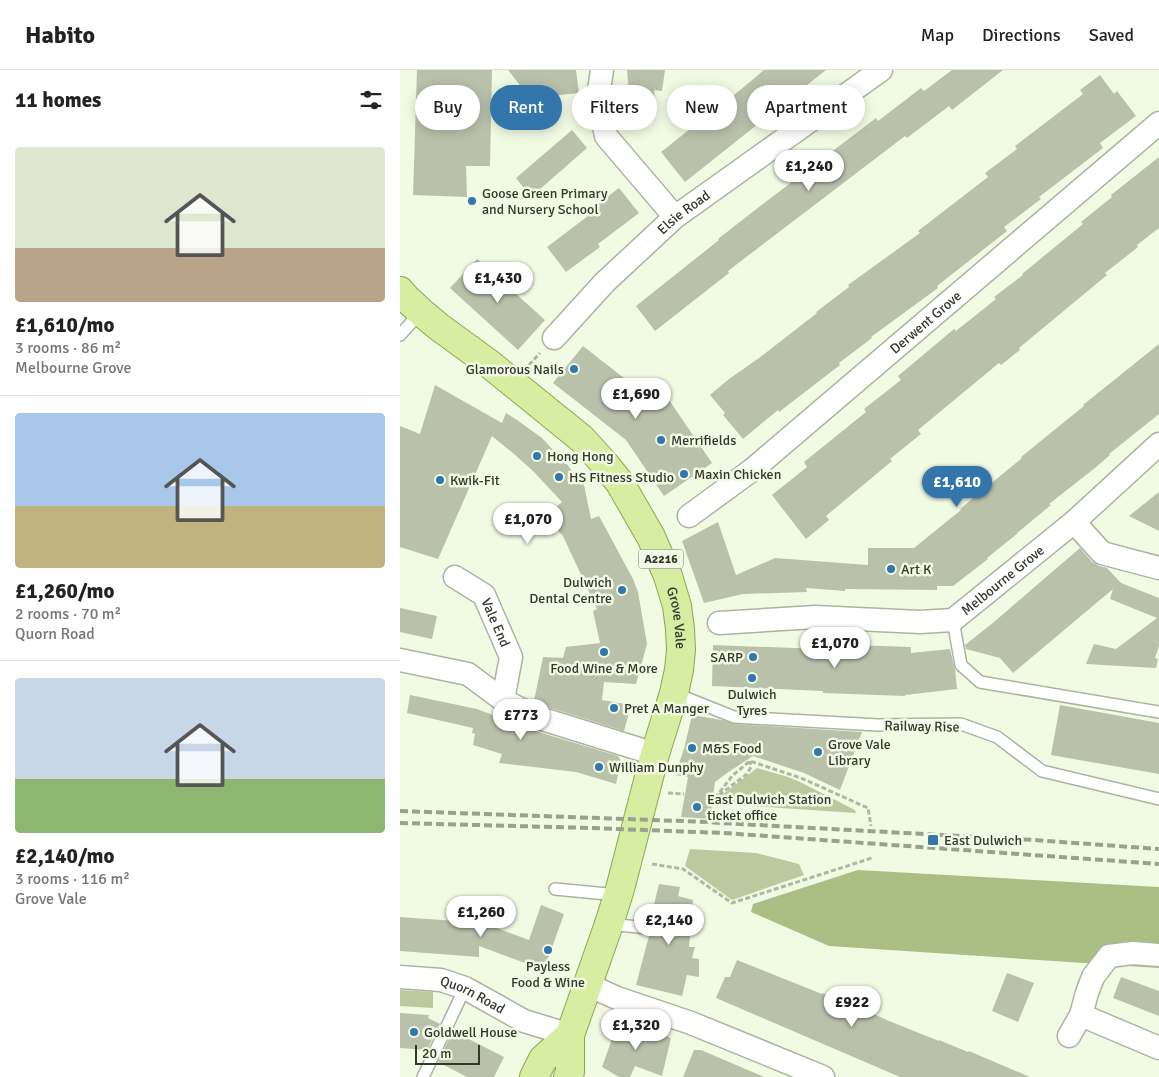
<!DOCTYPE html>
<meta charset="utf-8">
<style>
body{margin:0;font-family:Signika,sans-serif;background:#f2f2f2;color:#222;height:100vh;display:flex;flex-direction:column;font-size:19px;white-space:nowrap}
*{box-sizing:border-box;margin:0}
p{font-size:16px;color:#767676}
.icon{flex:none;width:28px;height:28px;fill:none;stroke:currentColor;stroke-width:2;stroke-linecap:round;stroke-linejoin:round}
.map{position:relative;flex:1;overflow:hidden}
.side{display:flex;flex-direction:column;background:#fff;width:400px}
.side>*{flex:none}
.banner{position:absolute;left:15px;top:15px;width:475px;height:45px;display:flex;gap:10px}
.scale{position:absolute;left:15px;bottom:12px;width:65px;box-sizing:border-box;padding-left:5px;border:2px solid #34372e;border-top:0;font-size:14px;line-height:18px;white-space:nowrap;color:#34372e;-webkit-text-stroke:4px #f1fae3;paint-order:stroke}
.price{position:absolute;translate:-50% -42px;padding:0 11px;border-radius:18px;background:#fff;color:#222;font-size:16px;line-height:32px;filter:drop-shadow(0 1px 2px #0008)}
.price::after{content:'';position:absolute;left:50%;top:30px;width:15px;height:11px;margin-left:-8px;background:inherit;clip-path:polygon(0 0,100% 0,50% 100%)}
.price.active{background:#3276ab;color:#fff}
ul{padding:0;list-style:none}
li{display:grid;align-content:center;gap:10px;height:265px;padding:0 15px}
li+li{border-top:1px solid #e0e0e0}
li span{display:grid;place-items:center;height:155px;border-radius:5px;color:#555}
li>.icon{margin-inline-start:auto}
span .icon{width:90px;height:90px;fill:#fffc;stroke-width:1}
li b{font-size:21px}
h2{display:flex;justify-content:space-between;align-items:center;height:60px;padding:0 15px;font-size:21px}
.chip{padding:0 18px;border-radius:22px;background:#fff;box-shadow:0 2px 12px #0003;font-size:18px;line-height:45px}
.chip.active{background:#3276ab;color:#fff}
header{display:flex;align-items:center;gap:30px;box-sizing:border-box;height:70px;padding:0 25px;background:#fff;border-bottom:1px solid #e0e0e0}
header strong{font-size:24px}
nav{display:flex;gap:28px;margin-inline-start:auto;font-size:18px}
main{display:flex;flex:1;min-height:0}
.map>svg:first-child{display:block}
</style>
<header>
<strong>Habito</strong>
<nav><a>Map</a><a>Directions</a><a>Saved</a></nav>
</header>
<main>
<section class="side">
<h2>11 homes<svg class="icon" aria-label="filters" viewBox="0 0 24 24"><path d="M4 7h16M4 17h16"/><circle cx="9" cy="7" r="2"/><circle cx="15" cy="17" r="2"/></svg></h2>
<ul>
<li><span style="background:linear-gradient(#dfe7d0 65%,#b9a48a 0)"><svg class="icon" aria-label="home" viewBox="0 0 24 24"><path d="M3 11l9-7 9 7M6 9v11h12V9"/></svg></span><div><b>£1,610/mo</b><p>3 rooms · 86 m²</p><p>Melbourne Grove</p></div></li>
<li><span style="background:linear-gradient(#a9c7e8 60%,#c2b280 0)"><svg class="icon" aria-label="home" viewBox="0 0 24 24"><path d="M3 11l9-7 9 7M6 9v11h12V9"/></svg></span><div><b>£1,260/mo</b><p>2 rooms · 70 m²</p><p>Quorn Road</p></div></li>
<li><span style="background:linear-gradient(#c9d6e8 65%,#8fb573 0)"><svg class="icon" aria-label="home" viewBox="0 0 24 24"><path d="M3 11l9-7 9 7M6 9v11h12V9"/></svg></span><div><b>£2,140/mo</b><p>3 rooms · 116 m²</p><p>Grove Vale</p></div></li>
</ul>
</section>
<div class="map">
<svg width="759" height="1007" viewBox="0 0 759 1007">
<rect width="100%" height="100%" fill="#f1fae3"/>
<path fill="#baca9e" d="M 357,698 L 388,707 L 400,712 L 455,740 L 456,743 L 320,734 L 322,725 Z
M 290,779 L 356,783 L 399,794 L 404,805 L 332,830 L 285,796 Z
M 0,920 L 33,922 L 33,938 L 0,936 Z"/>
<path fill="#abbf84" d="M 458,800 L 759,817 L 759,898 L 429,876 L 351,842 L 353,834 Z"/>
<path fill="#b9c1ab" d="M 17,0 L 92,0 L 90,96 L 66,96 L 67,127 L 13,125 Z
M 108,0 L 176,0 L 179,23 L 130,28 Z
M 227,0 L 265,0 L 262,21 L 254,20 L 256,36 L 242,45 L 231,46 Z
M 364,0 L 426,0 L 285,112 L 261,82 L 309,44 L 310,45 Z
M 552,0 L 603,0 L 552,40 L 549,36 L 507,68 L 505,66 L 328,201 L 329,203 L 255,261 L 236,236 L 319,170 L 318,169 L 359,137 L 476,48 L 478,51 L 521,18 L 524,21 Z
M 700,5 L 714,24 L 717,21 L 736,46 L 700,73 L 703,78 L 639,127 L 641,129 L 604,157 L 607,161 L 537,216 L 538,218 L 471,267 L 472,268 L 439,293 L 440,295 L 379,342 L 378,340 L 343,369 L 323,345 L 325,343 L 310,325 L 329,309 L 359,288 L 417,243 L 416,242 L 449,217 L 448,215 L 520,163 L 518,161 L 588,107 L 585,103 L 617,79 L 615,76 L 683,24 L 680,20 Z
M 172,60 L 187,78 L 131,127 L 116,108 Z
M 759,87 L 759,158 L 737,175 L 738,177 L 705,203 L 707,205 L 619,278 L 620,280 L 601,295 L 599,293 L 518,360 L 521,364 L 490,389 L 492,391 L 426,446 L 429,450 L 406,469 L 372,425 L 407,397 L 404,392 L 466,342 L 464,339 L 501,310 L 498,306 L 554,259 L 556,261 L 596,229 L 594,227 L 623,205 L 622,204 L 683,154 L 681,152 L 712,127 L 711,125 Z
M 219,118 L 239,143 L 198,174 L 200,177 L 166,202 L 147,177 L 188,146 L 186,143 Z
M 77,189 L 145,250 L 118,280 L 50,218 Z
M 759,274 L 759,344 L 709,384 L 710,385 L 695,398 L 649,434 L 651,435 L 617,463 L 618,463 L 587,488 L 588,489 L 553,516 L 537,516 L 537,520 L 445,519 L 445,521 L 406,518 L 407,522 L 343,524 L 304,533 L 282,471 L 318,452 L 336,505 L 375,488 L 468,495 L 468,478 L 514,478 L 561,440 L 560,439 L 622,388 L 621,387 L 684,336 L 683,335 Z
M 183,276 L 261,337 L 269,330 L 312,393 L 264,426 L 226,370 L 153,313 Z
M 35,315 L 102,353 L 106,343 L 117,350 L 142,368 L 163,391 L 164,391 L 184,415 L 191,449 L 199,446 L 233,509 L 238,522 L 247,574 L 236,614 L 204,612 L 202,630 L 231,635 L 224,661 L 141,635 L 134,631 L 143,587 L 163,588 L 166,577 L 200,573 L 193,541 L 197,539 L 163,466 L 145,447 L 162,432 L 133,401 L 114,384 L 92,366 L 38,489 L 0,477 L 0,356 L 20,364 Z
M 759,422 L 759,461 L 729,446 Z
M 680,478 L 692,492 L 699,496 L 707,498 L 721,513 L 759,528 L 759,576 L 755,588 L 758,589 L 756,598 L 686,594 L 694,574 L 716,579 L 757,548 L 710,529 L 713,519 L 613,603 L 600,588 L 566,579 L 565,575 L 594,552 Z
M 0,538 L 37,546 L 32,569 L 0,562 Z
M 422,574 L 511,577 L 511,583 L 550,579 L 554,596 L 555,599 L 557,619 L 505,625 L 505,626 L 423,623 L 423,621 L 312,616 L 313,575 L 421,579 Z
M 10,625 L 77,639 L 132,660 L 218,686 L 221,691 L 216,714 L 176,702 L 99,693 L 102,684 L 73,675 L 75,664 L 72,663 L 73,658 L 7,643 Z
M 660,635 L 759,653 L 759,704 L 651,685 Z
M 292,645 L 322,650 L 334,654 L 462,662 L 440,720 L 404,703 L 353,686 L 327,703 L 315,712 L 310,749 L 281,747 L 288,707 L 275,705 L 284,679 Z
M 259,814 L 280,817 L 278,826 L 293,830 L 289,877 L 295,877 L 292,888 L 299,889 L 299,907 L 287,905 L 282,926 L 236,915 L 249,866 L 276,868 L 282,866 L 283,862 L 283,858 L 277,854 L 250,851 Z
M 141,835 L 164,844 L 144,900 L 79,876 L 79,887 L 0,881 L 0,847 L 83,853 L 129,870 Z
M 337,890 L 422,924 L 422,923 L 452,935 L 452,934 L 489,951 L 539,971 L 539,970 L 568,982 L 569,981 L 630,1007 L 500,1007 L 316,928 L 325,907 L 330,907 Z
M 607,903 L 634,913 L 618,952 L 592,941 Z
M 721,907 L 759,921 L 759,946 L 713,928 Z
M 0,943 L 29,945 L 28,948 L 40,954 L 27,980 L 0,978 Z
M 218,952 L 254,960 L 271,968 L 262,1006 L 235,996 L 230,1007 L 219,1007 L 202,997 Z
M 53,961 L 104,987 L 94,1007 L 67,1007 L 38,992 Z
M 294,980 L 301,980 L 364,1007 L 283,1007 Z"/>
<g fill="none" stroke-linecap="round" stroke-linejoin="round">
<g stroke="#acb49f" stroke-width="14">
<path id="lane" d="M 0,265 L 21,242
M 553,550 L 561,595 L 580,612 L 759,642
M 274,623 L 334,647 L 478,655 L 561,654 L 597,667 L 642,701 L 759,729
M 155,819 L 218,825
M 209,854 L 276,861
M 23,1007 L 65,918"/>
</g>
<g stroke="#acb49f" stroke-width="25">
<g id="street">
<path d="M 202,0 L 198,27 L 206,66 L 275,147"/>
<path id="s1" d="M 154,268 L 205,212 L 275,147 L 481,0"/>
<path id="s2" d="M 289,446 L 352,400 L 759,53"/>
<path d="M 674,452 L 702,483 L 759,498"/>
<path id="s3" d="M 55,507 L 84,525 L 111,587 L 103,630 L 136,647 L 255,684"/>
<path id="s4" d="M 319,553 L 415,547 L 520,552 L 553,550 L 674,452 L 759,374"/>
<path d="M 0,590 L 68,604 L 103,630"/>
<path id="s5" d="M 0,907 L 41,910 L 65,918 L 124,951 L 170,965"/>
<path d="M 188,915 L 217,928 L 291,953 L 423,1007"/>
<path d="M 681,945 L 759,978"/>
<path d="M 669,966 L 681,945 L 687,923 L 693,907 L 709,886 L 733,883 L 759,885"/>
</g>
</g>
<g stroke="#8da751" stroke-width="30">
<g id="primary">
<path id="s6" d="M 0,221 L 6,228 L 21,242 L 39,257 L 87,292 L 182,369 L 203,392 L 220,413 L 251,467 L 268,506 L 277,536 L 280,559 L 281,580 L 279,600 L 274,623 L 255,684 L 220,819 L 209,854 L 170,965 L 170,1002 L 168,1007"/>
<path d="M 134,1007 L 143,989 L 170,965"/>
</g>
</g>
<path stroke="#afb6a4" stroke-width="3" stroke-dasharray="5 2.5" stroke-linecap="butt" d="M 129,295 L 140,283
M 268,723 L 284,724
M 313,727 L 315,728 L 347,704 L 351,697 L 350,691
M 315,728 L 333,705 L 350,691 L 401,708 L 468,738 L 471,756
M 252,794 L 283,799 L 332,833 L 472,788"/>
<use href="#lane" stroke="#fff" stroke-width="11"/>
<use href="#street" stroke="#fff" stroke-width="22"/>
<use href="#primary" stroke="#d7eea2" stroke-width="28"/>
<path stroke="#9aa08f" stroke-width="4" stroke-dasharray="8 4" stroke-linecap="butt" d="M 0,741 L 309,752 L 321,753 L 634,770 L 759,779
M 0,753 L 191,758 L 324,763 L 759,794"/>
</g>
<g fill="#3276ab" stroke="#f1fae3" stroke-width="2">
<circle cx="72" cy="131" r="5"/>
<circle cx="174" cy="299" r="5"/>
<circle cx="261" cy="370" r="5"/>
<circle cx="137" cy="386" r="5"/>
<circle cx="284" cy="404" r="5"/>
<circle cx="159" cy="407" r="5"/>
<circle cx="40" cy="410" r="5"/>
<circle cx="491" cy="499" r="5"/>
<circle cx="222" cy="520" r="5"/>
<circle cx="204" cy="582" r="5"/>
<circle cx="353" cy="587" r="5"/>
<circle cx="352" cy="608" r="5"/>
<circle cx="214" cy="638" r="5"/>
<circle cx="292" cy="678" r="5"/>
<circle cx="418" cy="682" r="5"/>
<circle cx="199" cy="697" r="5"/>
<circle cx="297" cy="737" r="5"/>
<rect x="527" y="764" width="12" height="12" rx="2.5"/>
<circle cx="148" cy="880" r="5"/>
<circle cx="14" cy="962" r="5"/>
</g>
<g text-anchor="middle" stroke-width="5" stroke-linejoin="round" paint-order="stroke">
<rect fill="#f1fae3" stroke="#6d7264" stroke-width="1" x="238.5" y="479.5" width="45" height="19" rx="4"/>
<g font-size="12" font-weight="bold" fill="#34372e">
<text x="261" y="493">A2216</text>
</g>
<g font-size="14" fill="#34372e" stroke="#f1fae3" text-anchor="start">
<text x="82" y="128">Goose Green Primary<tspan x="82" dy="16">and Nursery School</tspan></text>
<text x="164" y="304" text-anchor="end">Glamorous Nails</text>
<text x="271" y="375">Merrifields</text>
<text x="147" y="391">Hong Hong</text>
<text x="294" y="409">Maxin Chicken</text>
<text x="169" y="412">HS Fitness Studio</text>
<text x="50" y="415">Kwik-Fit</text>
<text x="501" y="504">Art K</text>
<text x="212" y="517" text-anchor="end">Dulwich<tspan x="212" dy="16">Dental Centre</tspan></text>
<text x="343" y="592" text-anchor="end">SARP</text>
<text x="204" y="603" text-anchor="middle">Food Wine &amp; More</text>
<text x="352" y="629" text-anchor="middle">Dulwich<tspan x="352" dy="16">Tyres</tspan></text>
<text x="224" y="643">Pret A Manger</text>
<text x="428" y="679">Grove Vale<tspan x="428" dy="16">Library</tspan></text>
<text x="302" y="683">M&amp;S Food</text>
<text x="209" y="702">William Dunphy</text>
<text x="307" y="734">East Dulwich Station<tspan x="307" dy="16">ticket office</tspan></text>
<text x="544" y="775">East Dulwich</text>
<text x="148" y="901" text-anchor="middle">Payless<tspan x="148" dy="16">Food &amp; Wine</tspan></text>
<text x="24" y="967">Goldwell House</text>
</g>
<g font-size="14" fill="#34372e" stroke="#f1fae3">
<text dy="5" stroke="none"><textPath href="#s1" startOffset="181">Elsie Road</textPath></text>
<text dy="5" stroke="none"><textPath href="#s2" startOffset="306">Derwent Grove</textPath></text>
<text dy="5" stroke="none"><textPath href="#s4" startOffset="298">Melbourne Grove</textPath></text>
<text dy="5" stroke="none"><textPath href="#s6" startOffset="441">Grove Vale</textPath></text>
<text dy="5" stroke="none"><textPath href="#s3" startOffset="64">Vale End</textPath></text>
<text transform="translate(522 656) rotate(1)" y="5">Railway Rise</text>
<text dy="5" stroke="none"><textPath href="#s5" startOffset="76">Quorn Road</textPath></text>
</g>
</g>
</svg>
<div class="scale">20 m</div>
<b class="price" style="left:409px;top:122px">£1,240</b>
<b class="price" style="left:98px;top:234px">£1,430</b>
<b class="price" style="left:236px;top:350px">£1,690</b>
<b class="price active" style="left:557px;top:438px">£1,610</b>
<b class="price" style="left:128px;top:475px">£1,070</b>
<b class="price" style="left:435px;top:599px">£1,070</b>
<b class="price" style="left:121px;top:671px">£773</b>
<b class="price" style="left:81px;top:868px">£1,260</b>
<b class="price" style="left:269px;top:876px">£2,140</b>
<b class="price" style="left:452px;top:958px">£922</b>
<b class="price" style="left:236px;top:981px">£1,320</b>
<div class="banner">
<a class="chip">Buy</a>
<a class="chip active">Rent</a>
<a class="chip">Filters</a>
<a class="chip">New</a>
<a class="chip">Apartment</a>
</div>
</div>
</main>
